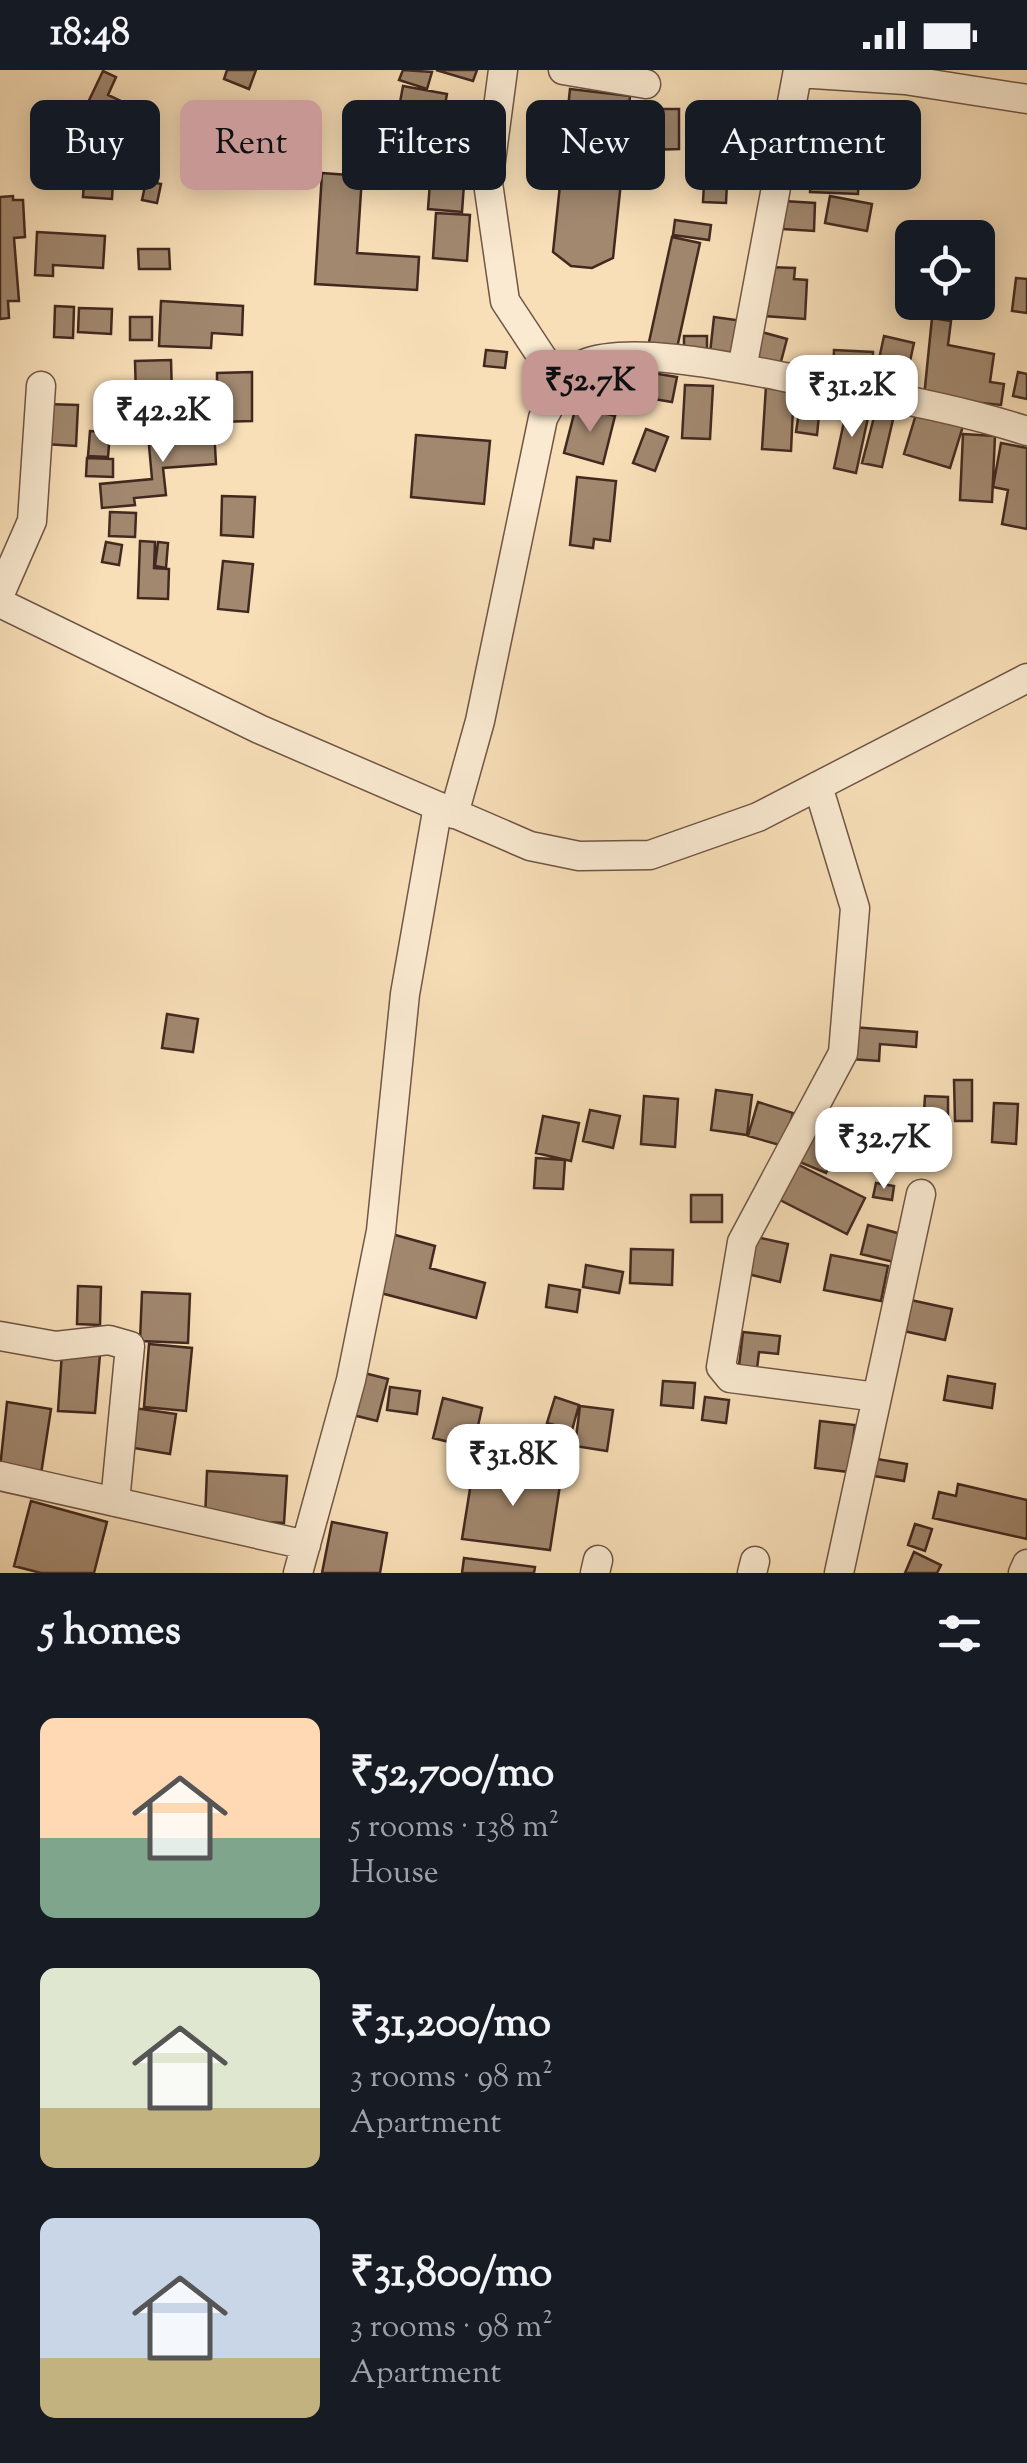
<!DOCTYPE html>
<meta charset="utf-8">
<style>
body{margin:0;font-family:"Sorts Mill Goudy",serif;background:#242831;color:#f1f3f6;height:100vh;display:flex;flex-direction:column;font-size:38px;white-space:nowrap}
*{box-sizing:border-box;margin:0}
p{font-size:32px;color:#9ea1a6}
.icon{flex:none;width:55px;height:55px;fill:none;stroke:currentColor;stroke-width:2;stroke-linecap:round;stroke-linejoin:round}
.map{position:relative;height:1503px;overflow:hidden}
.panel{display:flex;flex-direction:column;background:#171b24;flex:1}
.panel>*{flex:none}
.top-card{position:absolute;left:30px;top:30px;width:968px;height:90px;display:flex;gap:20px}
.controls{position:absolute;left:895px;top:150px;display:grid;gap:20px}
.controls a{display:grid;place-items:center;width:100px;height:100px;border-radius:15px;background:#171b24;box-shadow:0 5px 25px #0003;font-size:50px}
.price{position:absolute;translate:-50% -85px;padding:0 22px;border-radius:20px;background:#fff;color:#222;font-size:32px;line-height:65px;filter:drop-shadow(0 2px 5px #0008)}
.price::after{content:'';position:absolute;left:50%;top:60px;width:30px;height:22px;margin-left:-15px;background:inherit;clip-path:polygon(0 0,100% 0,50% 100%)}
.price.on{background:#c59692;color:#111}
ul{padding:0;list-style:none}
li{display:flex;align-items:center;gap:30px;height:250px;padding:0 40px}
li span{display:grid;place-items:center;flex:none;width:280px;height:200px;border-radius:15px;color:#555}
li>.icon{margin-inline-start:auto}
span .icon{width:120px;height:120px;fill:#fffc;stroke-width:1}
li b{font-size:42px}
h2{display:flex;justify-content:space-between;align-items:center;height:120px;padding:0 40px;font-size:42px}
.pill{padding:0 35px;border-radius:15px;background:#171b24;box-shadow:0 5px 25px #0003;font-size:35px;line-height:90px}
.pill.on{background:#c59692;color:#111}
.status{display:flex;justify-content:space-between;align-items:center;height:70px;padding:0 50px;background:#171b24;direction:ltr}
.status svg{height:28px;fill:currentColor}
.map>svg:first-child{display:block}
</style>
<div class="status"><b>18:48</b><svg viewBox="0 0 49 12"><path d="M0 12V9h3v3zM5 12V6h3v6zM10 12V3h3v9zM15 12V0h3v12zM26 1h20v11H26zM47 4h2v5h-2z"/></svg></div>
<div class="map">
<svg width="1027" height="1503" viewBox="0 0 1027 1503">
<rect width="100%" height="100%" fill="#f8dfb8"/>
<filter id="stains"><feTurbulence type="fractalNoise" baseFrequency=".002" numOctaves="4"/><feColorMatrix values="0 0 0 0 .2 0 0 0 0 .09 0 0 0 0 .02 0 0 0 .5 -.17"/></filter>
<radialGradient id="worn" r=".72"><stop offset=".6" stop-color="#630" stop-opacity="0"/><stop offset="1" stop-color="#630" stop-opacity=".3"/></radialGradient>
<path fill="#a1886f" stroke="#422920" stroke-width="2.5" d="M 227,0 L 256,0 L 249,19 L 224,9 Z
M 403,0 L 432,2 L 427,19 L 399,10 Z
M 436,0 L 477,0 L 473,11 Z
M 103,1 L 116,7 L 108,25 L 140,40 L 129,64 L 83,43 Z
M 403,16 L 447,24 L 443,45 L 399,38 Z
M 570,19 L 630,26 L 613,188 L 592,198 L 571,196 L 553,182 Z
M 647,39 L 679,39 L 679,79 L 647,80 Z
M 688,45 L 745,48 L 744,78 L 687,75 Z
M 812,80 L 860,82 L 858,124 L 810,122 Z
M 85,91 L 114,93 L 112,129 L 83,127 Z
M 705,94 L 728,94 L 726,133 L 703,132 Z
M 322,103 L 362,106 L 357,183 L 419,187 L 417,220 L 315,214 Z
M 146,111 L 161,114 L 157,133 L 142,130 Z
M 430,112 L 464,114 L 462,142 L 428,139 Z
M 13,126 L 13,130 L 23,130 L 25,167 L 14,168 L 19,231 L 8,231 L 9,248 L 0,249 L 0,127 Z
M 830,126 L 872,134 L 867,161 L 825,153 Z
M 784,131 L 815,133 L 814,161 L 783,159 Z
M 436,143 L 470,145 L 467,191 L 433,188 Z
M 675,150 L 711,155 L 709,170 L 673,165 Z
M 37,162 L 105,166 L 103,198 L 53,195 L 53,206 L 35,205 Z
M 672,167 L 700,173 L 677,278 L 649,272 Z
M 138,179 L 169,179 L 170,199 L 139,199 Z
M 767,197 L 795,198 L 794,209 L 807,210 L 805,249 L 764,246 Z
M 1016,208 L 1027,209 L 1027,243 L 1012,241 Z
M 161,231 L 243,236 L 242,265 L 212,263 L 211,278 L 159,276 Z
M 55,236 L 74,237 L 73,268 L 54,267 Z
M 79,238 L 112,239 L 111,264 L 78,262 Z
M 130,247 L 152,247 L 152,270 L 130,270 Z
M 714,247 L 743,251 L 738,287 L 710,283 Z
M 932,248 L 951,251 L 948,275 L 994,284 L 990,312 L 1004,314 L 1001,335 L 924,327 Z
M 758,261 L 787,269 L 779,299 L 750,291 Z
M 684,266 L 707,266 L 707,284 L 684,284 Z
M 884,266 L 914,273 L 903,323 L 873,317 Z
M 486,280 L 507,282 L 505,298 L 484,296 Z
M 834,280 L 873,282 L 872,308 L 833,307 Z
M 171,290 L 172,325 L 136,326 L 135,291 Z
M 252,302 L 252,351 L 217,352 L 217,303 Z
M 646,302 L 677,307 L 672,332 L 642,327 Z
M 1018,302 L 1027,304 L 1027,329 L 1013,326 Z
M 685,315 L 713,316 L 710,369 L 682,368 Z
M 766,316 L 794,317 L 791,381 L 762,379 Z
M 46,334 L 78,335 L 76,376 L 45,374 Z
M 576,336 L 615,346 L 603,394 L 564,383 Z
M 877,336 L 895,341 L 882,397 L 862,393 Z
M 847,338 L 869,343 L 856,403 L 834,398 Z
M 917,341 L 963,356 L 950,398 L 904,384 Z
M 799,342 L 819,345 L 817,365 L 796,362 Z
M 214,359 L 216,394 L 163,398 L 166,425 L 134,428 L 135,435 L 102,438 L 100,414 L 152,409 L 148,364 Z
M 646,359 L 668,367 L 655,401 L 633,393 Z
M 90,361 L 110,363 L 108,387 L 88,386 Z
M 963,364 L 995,366 L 992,432 L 960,430 Z
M 416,365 L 490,371 L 484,434 L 411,427 Z
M 1001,373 L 1027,378 L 1027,459 L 1002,454 L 1008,420 L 993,417 Z
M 87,388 L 113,389 L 113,407 L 86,406 Z
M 577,407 L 616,411 L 610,471 L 594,469 L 593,478 L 570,475 Z
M 222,426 L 255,427 L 253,467 L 221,465 Z
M 110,442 L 136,443 L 135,467 L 109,466 Z
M 140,471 L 155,472 L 154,498 L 169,499 L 168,529 L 138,528 Z
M 106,472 L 122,475 L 119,495 L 102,492 Z
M 158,472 L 168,473 L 166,498 L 155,496 Z
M 223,491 L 253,494 L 248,542 L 218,539 Z
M 167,944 L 198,949 L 193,982 L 162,978 Z
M 852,957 L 917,962 L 916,977 L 880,974 L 879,991 L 850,989 Z
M 954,1010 L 972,1010 L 972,1051 L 955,1051 Z
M 716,1020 L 752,1025 L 747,1065 L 711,1060 Z
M 644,1026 L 678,1029 L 675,1077 L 641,1074 Z
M 925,1026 L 948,1027 L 948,1045 L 935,1044 L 933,1082 L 909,1081 L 911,1042 L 924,1042 Z
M 758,1032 L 793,1043 L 783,1076 L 748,1066 Z
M 994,1033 L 1018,1034 L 1016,1074 L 992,1072 Z
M 590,1040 L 620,1046 L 613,1078 L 583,1071 Z
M 543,1046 L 579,1053 L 571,1091 L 536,1083 Z
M 808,1061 L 839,1075 L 826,1103 L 795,1090 Z
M 536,1088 L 565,1090 L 563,1119 L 534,1118 Z
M 795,1093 L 865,1128 L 847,1164 L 778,1129 Z
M 876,1113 L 894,1116 L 892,1130 L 873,1127 Z
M 691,1125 L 722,1125 L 722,1152 L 691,1152 Z
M 868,1155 L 901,1164 L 894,1192 L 861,1184 Z
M 388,1163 L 435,1176 L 430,1198 L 485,1213 L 476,1248 L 373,1221 Z
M 756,1167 L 788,1174 L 780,1212 L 748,1204 Z
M 631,1179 L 673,1180 L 672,1215 L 630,1213 Z
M 831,1185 L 888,1196 L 881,1231 L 824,1220 Z
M 586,1195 L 623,1202 L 619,1223 L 583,1217 Z
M 549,1215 L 580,1220 L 577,1242 L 546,1237 Z
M 78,1216 L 101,1217 L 100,1255 L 77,1254 Z
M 142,1222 L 190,1224 L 188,1273 L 140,1271 Z
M 906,1229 L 952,1239 L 945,1270 L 899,1260 Z
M 743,1262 L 780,1266 L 778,1284 L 759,1282 L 756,1307 L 738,1304 Z
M 149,1274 L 192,1278 L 186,1341 L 144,1337 Z
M 62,1282 L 100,1284 L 95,1343 L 58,1341 Z
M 364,1303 L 388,1309 L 377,1351 L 353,1345 Z
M 948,1306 L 995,1314 L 992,1338 L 944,1330 Z
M 663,1311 L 695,1313 L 693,1338 L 661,1335 Z
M 390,1317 L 420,1321 L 417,1344 L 387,1340 Z
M 555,1327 L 579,1335 L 572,1360 L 547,1353 Z
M 705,1327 L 729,1330 L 726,1353 L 702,1350 Z
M 443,1328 L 482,1338 L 473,1378 L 433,1368 Z
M 7,1332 L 51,1339 L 41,1404 L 0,1398 Z
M 580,1336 L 613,1340 L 607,1381 L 575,1376 Z
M 134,1338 L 176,1344 L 170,1384 L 128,1377 Z
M 820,1351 L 855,1355 L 849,1402 L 815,1398 Z
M 865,1387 L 907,1394 L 904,1411 L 862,1404 Z
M 533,1397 L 562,1402 L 550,1480 L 462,1469 L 473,1400 L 531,1409 Z
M 207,1401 L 287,1406 L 284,1453 L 205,1449 Z
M 958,1414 L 1027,1430 L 1027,1469 L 933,1448 L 939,1422 L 956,1426 Z
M 31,1431 L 107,1452 L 94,1503 L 41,1503 L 14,1496 Z
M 332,1452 L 387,1463 L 380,1503 L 322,1503 Z
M 915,1454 L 932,1459 L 925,1481 L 908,1475 Z
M 914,1482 L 941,1495 L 937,1503 L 905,1503 Z
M 464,1488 L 535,1497 L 534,1503 L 462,1503 Z"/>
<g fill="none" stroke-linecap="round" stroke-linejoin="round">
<g stroke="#705646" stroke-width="31">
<path id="minor" d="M 503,0 L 488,113 L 505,231 L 561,316
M 563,0 L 646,14
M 798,3 L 905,10 L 1027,29
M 742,299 L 798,0
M 0,524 L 32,451 L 41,316
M 0,533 L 259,659 L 530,776 L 579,786 L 650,785 L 758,747 L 1027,608
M 818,716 L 855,838 L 843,983 L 742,1172 L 721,1297 L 730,1308 L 877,1327
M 454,744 L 480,651 L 543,348 C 553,331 565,302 584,294 C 635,273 755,302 811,312 C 884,326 956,338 1027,361
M 0,1266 L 56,1276 L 109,1270 L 130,1276 L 115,1432
M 0,1406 L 306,1475
M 298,1503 L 351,1310 L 381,1161 L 405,924 L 438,736
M 595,1503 L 598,1490
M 752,1503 L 755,1491
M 839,1503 L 921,1124
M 1023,1503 L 1027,1494"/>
</g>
<use href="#minor" stroke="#faead1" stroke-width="28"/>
</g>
<rect width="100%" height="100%" filter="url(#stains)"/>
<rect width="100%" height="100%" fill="url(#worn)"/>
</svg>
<div class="controls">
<a><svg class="icon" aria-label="locate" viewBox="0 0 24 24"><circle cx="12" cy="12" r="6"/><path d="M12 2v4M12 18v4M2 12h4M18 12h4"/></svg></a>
</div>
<b class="price on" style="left:590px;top:365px">₹52.7K</b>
<b class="price" style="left:852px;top:370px">₹31.2K</b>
<b class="price" style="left:163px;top:395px">₹42.2K</b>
<b class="price" style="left:884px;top:1122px">₹32.7K</b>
<b class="price" style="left:513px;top:1439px">₹31.8K</b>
<div class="top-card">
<a class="pill">Buy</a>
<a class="pill on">Rent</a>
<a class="pill">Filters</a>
<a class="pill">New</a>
<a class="pill">Apartment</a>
</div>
</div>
<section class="panel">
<h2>5 homes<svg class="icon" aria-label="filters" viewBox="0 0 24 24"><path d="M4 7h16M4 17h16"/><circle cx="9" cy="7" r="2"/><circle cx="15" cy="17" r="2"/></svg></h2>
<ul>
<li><span style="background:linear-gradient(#ffd9b3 60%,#7fa58c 0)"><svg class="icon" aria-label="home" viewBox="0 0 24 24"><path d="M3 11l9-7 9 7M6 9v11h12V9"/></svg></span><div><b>₹52,700/mo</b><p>5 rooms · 138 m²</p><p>House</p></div></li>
<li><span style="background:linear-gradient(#dfe7d0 70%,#c2b280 0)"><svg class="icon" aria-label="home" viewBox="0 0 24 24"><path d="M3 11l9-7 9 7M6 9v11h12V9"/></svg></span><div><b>₹31,200/mo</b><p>3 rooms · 98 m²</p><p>Apartment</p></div></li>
<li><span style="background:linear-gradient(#c9d6e8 70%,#c2b280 0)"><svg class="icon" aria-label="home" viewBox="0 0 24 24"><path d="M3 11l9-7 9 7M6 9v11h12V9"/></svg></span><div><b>₹31,800/mo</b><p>3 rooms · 98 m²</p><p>Apartment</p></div></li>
</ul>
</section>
